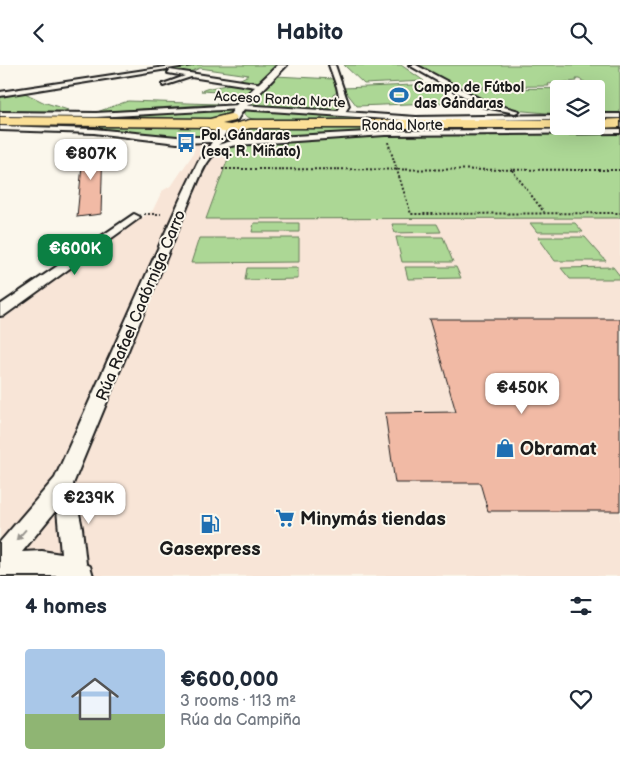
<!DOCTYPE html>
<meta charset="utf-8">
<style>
body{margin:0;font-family:"Balsamiq Sans",sans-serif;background:#f2f2f3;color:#1f2937;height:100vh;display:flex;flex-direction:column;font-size:19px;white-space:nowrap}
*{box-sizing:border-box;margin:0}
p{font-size:16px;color:#747a83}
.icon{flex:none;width:28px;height:28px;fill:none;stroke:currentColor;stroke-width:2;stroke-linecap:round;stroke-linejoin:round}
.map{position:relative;height:511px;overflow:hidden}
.drawer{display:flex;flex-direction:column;background:#fff;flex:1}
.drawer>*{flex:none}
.tools{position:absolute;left:550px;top:15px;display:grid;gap:10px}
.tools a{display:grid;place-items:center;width:55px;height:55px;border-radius:5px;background:#fff;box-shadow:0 5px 20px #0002;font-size:25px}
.price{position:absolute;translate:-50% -42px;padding:0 11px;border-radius:10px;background:#fff;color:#222;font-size:16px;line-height:32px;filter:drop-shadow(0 1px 2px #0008)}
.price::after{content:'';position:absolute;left:50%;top:30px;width:15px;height:11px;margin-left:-8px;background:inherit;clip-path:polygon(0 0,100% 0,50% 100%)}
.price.current{background:#0b8043;color:#fff}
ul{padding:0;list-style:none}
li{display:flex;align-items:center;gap:15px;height:125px;padding:0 25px}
li span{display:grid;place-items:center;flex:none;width:140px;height:100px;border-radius:5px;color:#555}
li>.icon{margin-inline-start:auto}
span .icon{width:60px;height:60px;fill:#fffc;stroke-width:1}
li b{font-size:21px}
h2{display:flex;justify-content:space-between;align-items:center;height:60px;padding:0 25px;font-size:21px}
header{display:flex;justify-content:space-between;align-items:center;height:65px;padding:0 25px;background:#fff;font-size:22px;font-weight:700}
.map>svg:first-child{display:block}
</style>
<header><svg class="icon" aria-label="back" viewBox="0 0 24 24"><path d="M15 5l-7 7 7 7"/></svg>Habito<svg class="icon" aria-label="search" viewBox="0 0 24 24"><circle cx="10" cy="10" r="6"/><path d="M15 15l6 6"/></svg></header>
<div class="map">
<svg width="620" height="511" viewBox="0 0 620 511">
<rect width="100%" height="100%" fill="#fbf7ec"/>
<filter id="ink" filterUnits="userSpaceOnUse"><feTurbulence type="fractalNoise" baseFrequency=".02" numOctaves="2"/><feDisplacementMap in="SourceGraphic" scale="10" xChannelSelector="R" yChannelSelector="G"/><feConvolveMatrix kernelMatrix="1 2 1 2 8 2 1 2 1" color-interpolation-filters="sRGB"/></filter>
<g filter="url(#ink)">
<path fill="#f8e5d7" d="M 620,67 L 620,511 L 0,511 L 0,254 L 153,145 L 162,126 L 172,120 L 193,89 L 194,85 L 192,82 L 180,78 L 184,75 L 232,80 L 365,70 Z"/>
<path fill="#acd795" stroke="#647a58" d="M 196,0 L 279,0 L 261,19 L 236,16 L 249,10 L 200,3 L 185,9 L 164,6 Z
M 344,0 L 401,0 L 424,16 L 364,19 Z
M 417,0 L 620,0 L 620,49 L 596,50 L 596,24 L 559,24 L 559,49 L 512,45 L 487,38 L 463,24 L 469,23 L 598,24 L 579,14 L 576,14 L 577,16 L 548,19 L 549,21 L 460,22 Z
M 275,11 L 334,14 L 338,26 L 333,30 L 339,46 L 247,40 Z
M 231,18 L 257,21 L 249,29 L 201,26 C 212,21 219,23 231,18 Z
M 436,19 L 459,37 L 357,41 L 343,23 Z
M 23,27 L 43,37 L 68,45 L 60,48 L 0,48 L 0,31 Z
M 128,36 L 217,39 L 97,47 Z
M 230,44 L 231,46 L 224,50 L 208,54 L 0,53 L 0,50 Z
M 249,44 L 390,54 L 392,56 L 276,56 L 252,54 L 244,50 L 244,47 Z
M 0,58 L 201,62 L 209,64 L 212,72 L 197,75 L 95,64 L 0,61 Z
M 276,62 L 422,63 L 422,66 L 333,69 L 235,75 L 227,72 C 239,60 260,63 276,62 Z
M 620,67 L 620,153 L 206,154 L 229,91 L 218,90 L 223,84 L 232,80 L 365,70 Z
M 254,158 L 299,158 L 299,167 L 252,167 Z
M 530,158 L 575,158 L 583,167 L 537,167 Z
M 392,159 L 437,159 L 441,167 L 395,168 Z
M 396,172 L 443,172 L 453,197 L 402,197 Z
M 538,172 L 585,172 L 606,196 L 555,196 Z
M 199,173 L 299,173 L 299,197 L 191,198 Z
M 405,202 L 456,202 L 461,213 L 408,214 Z
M 613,202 L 620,211 L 620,214 L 570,214 L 561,203 Z
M 247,203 L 298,203 L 298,214 L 245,215 Z"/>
<path fill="#f1baa5" stroke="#1c1c1c" d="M 103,78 L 101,149 L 77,152 L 84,80 Z
M 429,254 L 620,254 L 620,446 L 488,446 L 480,418 L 395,418 L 385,348 L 456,347 Z"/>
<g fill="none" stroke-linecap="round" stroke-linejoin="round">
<g stroke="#1c1c1c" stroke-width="4">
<path id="street" d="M 178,0 L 192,0 L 0,31 L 0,27 Z
M 329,0 L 335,0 L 349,41 L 345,47 L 416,52 L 559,50 L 559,54 L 416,56 L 240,44 L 96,52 L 0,51 L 0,47 L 96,48 L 240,40 L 338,46 L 341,41 L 337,22 Z
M 409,0 L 416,0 L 486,37 L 519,46 L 515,48 L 481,41 Z
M 170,5 L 262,19 L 265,21 L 262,23 L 191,12 L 163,21 L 163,19 L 185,11 L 168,8 Z
M 596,49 L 620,49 L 620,53 L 596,53 Z
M 0,61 L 94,64 L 177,72 L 215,72 L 221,62 L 227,62 L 228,64 L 223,72 L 226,74 L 218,80 L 238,74 L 385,66 L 620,64 L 620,68 L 385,70 L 238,80 C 208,83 204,104 193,128 L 73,419 L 82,463 L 86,499 L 90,501 L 93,511 L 0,511 L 0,477 L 55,413 L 183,128 L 198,97 L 212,77 L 177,78 L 94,68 L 0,65 ZM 57,444 L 61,489 L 42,486 L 22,487 Z
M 134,149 L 140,152 L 138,154 L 5,250 L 0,251 L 0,240 Z"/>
</g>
<g stroke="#1c1c1c" stroke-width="4">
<path id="secondary" d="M 278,0 L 287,0 L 244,44 L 237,55 L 229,55 L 228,53 L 236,40 Z"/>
</g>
<g stroke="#1c1c1c" stroke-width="3">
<path id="highway" d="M 230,49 L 235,50 L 237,53 L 235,56 L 222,59 L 230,60 L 250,55 L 559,55 L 559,61 L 565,61 L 559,63 L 250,63 L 230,68 L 210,65 L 208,62 L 0,60 L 0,52 L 210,54 Z
M 620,54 L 620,62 L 596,63 L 590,61 L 596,61 L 596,55 Z"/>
</g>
<path stroke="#1c1c1c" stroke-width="2" stroke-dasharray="2 2" stroke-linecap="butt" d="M 388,77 L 411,149 L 620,148
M 222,104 L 620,105
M 512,105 L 544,147
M 144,149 L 161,149"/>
<use href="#street" fill="#fbf7ec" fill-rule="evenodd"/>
<use href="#secondary" fill="#fbf7ec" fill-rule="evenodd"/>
<use href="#highway" fill="#fbdf96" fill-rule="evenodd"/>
</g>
<defs><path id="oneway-solid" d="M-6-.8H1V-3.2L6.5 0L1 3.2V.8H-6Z" transform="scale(1.25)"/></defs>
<use fill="#97948e" href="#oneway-solid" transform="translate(21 470) rotate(131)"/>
</g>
<defs>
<g id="stadium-bare" transform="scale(1.5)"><path d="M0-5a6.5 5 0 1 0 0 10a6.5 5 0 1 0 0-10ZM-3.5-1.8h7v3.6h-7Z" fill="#1f6fb2" stroke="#fbf7ec" stroke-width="2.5" paint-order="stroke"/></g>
<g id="bus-bare" transform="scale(1.5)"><path d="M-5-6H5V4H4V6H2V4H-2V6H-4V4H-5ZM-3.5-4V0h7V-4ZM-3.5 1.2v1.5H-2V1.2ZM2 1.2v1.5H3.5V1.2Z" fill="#1f6fb2" stroke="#fbf7ec" stroke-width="2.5" paint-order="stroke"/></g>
<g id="shop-bare" transform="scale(1.5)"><path d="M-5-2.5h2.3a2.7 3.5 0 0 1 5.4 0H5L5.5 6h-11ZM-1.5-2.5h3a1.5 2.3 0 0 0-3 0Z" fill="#1f6fb2" stroke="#fbf7ec" stroke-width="2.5" paint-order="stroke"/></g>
<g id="supermarket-bare" transform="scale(1.5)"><path d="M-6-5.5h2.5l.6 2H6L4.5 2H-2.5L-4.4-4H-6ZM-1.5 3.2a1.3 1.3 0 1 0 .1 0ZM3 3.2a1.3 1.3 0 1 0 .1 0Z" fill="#1f6fb2" stroke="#fbf7ec" stroke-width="2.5" paint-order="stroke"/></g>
<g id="fuel-bare" transform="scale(1.5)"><path d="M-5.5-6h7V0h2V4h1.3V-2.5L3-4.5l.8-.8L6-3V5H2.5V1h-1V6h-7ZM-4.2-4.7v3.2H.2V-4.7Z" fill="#1f6fb2" stroke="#fbf7ec" stroke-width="2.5" paint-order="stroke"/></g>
</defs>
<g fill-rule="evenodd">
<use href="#stadium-bare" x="399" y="30"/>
<use href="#bus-bare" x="186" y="78"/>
<use href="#shop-bare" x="505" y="383"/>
<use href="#supermarket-bare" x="285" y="453"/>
<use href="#fuel-bare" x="210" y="459"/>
</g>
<g text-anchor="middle" stroke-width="4" stroke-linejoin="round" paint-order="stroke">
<g font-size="14" font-weight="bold" fill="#1c1c1c" stroke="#fbf7ec" text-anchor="start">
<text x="414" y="27">Campo de Fútbol<tspan x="414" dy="16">das Gándaras</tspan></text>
<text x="201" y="75">Pol. Gándaras<tspan x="201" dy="16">(esq. R. Miñato)</tspan></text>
</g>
<g font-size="14" fill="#1c1c1c" stroke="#fbf7ec">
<text transform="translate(280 34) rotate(3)" y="5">Acceso Ronda Norte</text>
<text x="402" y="65">Ronda Norte</text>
</g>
<g font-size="16" fill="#1c1c1c" stroke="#fbf7ec">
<text transform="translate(140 240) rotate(-67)" y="6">Rúa Rafael Cadórniga Carro</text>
</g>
<g font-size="19" font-weight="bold" fill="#1c1c1c" stroke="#fbf7ec" text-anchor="start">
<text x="520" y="390">Obramat</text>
<text x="300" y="460">Minymás tiendas</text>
<text x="210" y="490" text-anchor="middle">Gasexpress</text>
</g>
</g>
</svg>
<div class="tools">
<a><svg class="icon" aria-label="layers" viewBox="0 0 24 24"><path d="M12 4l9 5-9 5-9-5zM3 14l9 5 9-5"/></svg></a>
</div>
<b class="price" style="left:91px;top:116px">€807K</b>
<b class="price current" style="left:75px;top:211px">€600K</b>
<b class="price" style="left:522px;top:350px">€450K</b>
<b class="price" style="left:89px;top:460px">€239K</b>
</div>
<section class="drawer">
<h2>4 homes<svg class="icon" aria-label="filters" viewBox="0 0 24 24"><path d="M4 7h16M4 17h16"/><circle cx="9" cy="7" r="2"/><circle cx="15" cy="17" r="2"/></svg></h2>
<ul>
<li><span style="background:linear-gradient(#a9c7e8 65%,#8fb573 0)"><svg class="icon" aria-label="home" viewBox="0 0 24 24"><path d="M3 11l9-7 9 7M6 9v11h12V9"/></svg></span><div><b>€600,000</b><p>3 rooms · 113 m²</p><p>Rúa da Campiña</p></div><svg class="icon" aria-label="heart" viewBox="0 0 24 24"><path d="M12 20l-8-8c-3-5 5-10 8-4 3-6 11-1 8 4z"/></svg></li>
</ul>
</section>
